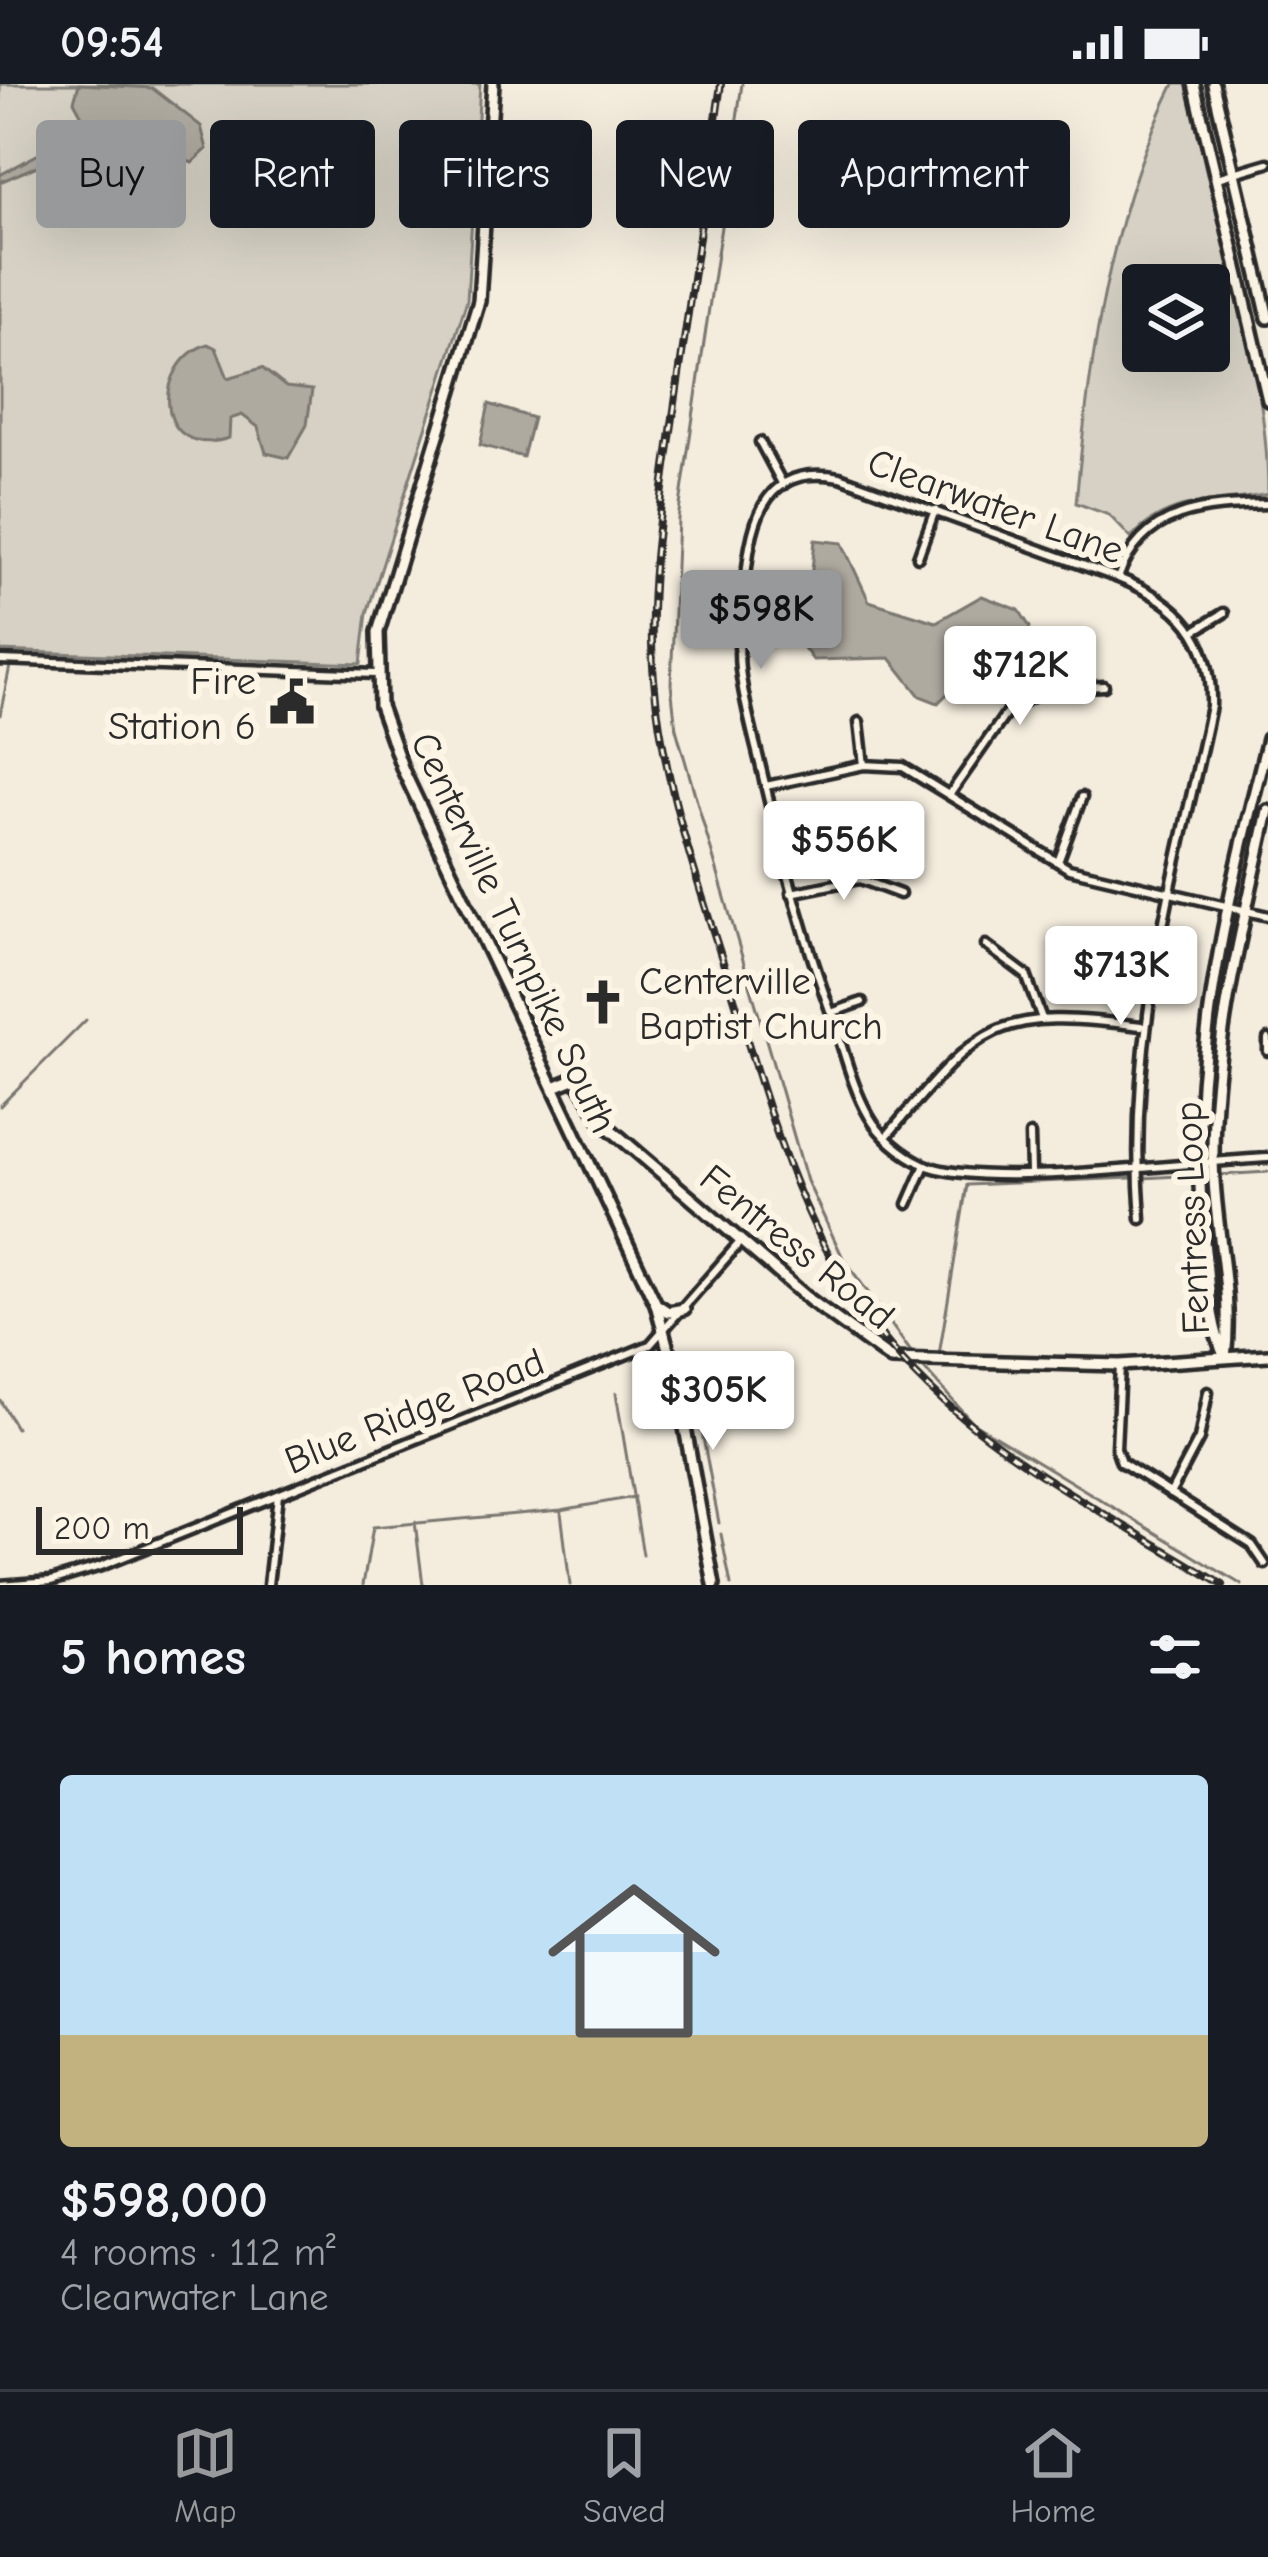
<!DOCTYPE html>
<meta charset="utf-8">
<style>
body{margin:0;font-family:"Comic Neue",sans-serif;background:#20242c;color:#f1f3f6;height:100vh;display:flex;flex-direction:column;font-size:45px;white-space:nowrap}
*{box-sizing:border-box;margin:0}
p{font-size:39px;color:#9ea1a6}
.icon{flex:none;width:66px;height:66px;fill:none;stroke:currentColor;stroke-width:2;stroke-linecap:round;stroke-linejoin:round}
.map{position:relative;height:1501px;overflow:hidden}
.drawer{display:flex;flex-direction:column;background:#171b24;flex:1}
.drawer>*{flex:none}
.banner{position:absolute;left:36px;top:36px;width:1197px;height:108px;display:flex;gap:24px}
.buttons{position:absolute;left:1122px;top:180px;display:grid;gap:24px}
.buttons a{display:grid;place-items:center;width:108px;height:108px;border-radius:12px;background:#171b24;box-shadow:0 12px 48px #0002;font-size:60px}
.scale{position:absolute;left:36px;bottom:30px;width:207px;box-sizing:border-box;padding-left:12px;border:6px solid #2b2b2b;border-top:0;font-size:33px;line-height:42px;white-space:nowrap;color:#2b2b2b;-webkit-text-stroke:9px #fcf5e5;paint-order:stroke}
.price{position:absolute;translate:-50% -102px;padding:0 27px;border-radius:12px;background:#fff;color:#222;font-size:39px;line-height:78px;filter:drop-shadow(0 3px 6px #0008)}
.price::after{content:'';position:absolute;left:50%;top:72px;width:36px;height:27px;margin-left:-18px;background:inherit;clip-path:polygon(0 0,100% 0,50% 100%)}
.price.current{background:#98999b;color:#111}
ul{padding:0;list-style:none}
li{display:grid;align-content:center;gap:24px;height:636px;padding:0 60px}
li span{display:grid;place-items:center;height:372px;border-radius:12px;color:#555}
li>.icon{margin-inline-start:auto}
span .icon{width:216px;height:216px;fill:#fffc;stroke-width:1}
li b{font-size:51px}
h2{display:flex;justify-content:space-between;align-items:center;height:144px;padding:0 60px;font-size:51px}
.pill{padding:0 42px;border-radius:12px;background:#171b24;box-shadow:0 12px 48px #0002;font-size:42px;line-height:108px}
.pill.current{background:#98999b;color:#111}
.status{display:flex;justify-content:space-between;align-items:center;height:84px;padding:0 60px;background:#171b24;direction:ltr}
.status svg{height:33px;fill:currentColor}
.tab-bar{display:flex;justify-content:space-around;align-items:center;height:168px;border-top:3px solid #363941;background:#171b24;font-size:33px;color:#9ea1a6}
.tab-bar a{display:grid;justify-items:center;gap:6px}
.tab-bar .current{color:#98999b}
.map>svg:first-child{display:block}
</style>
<div class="status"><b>09:54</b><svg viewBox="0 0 49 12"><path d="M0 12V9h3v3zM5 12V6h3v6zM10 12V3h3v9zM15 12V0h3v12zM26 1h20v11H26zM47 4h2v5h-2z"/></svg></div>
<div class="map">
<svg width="1268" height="1501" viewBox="0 0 1268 1501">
<rect width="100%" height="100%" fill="#f4edde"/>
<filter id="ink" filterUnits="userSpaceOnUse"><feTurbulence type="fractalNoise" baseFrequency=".00833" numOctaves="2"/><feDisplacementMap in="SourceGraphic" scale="24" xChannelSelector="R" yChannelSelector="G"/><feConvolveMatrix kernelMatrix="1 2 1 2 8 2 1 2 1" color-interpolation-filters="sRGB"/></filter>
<g filter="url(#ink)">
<path fill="#d6d1c4" stroke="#807e78" stroke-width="3" fill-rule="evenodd" d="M 0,0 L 480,0 L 467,216 L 367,529 L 361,580 L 0,567 Z
M 1174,0 L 1189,0 C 1210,138 1268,269 1268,410 C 1216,421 1170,411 1131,454 L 1109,431 L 1076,419 C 1089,277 1109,129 1174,0 ZM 1143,201 L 1209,201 L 1209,267 L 1143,267 Z"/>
<path fill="#afaaa0" stroke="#7a7771" stroke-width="3" d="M 79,0 L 152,4 L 201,42 L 207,65 L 192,79 L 136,55 L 107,52 L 0,98 L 0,91 L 72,52 L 82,32 L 74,17 Z
M 208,260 L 216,264 L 228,294 L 262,284 L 286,303 L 312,306 L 307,341 L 288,374 L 266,369 L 258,343 L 242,331 L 230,335 L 229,354 C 154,378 151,278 208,260 Z
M 489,320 L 533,334 L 523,373 L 480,361 Z
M 815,456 L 842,459 L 869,517 L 936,538 L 982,512 L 1019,526 L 1030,543 L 1024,554 L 970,587 L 938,619 L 920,612 L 890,574 L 813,576 L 804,564 Z"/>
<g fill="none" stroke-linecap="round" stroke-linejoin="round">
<path stroke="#7a7771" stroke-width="3" d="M 742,0 L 678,435 L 671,600 L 676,645 L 807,1097 L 843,1174 L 914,1272
M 0,582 L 10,582 L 0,631
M 0,1022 L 86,936
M 1218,1091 L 1268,1088
M 1143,1094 L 1194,1091
M 687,1270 L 689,1283
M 939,1271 L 967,1101 L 1132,1094
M 921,1281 L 972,1338 L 1242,1501
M 692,1295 L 719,1439
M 616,1309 L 643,1471
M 0,1316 L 16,1344
M 561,1428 L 570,1501
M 415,1438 L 423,1501
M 721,1450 L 731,1501
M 363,1501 L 373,1443 L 561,1426 L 634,1413"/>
<g stroke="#2b2b2b" stroke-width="15">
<path id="street" d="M 1217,94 L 1268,79
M 760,358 L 783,401
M 918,473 L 935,426
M 1118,494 C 1143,424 1204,422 1268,420
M 1196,546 L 1224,529
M 0,576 L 376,590
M 859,638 L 864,681
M 766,702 L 864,681 L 903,683 L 1069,785 L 1268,832
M 950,710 L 1010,624 L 1049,605 L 1104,602
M 1058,778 L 1082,713
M 791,809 L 860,795 L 900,810
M 986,861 L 1026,891 L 1041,932
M 831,929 L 862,918
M 1268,955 L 1268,967
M 1030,1051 L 1031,1088
M 886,1053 C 980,942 992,922 1141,942
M 908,1120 L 925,1081
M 1141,1135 C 1126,954 1174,798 1211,622 C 1213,554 1180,518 1118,494 L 840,393 C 755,377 750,450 744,512 C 742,536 737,561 740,585 C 744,621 755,657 763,692 C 782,773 803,851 831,929 C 843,962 851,1001 869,1032 C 880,1052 902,1070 923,1080 C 981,1107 1193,1077 1268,1074
M 1120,1281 L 1116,1364 L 1121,1378 L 1252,1461 L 1265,1480
M 1170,1410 L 1199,1355 L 1208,1308
M 0,1501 L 51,1497 L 101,1482 L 650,1261 L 740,1158
M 268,1501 L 278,1411"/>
</g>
<g stroke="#2b2b2b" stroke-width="18">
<path id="secondary" d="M 493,0 L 479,217 L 378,548 L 380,622 L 403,686 L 656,1220 L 676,1295 L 714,1501
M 1194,0 L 1268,316
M 1213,0 L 1268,234
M 554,1003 L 576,994 L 602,1038 L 810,1216 L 891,1275 L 1120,1281 L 1268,1271
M 656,1220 L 668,1228 L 684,1225
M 1225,1274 C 1210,1240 1209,1204 1205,1167 C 1184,992 1225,824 1268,655
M 1225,1274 C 1234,1206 1213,1140 1213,1072 C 1213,954 1243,841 1268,727"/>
</g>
<use href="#street" stroke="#fcf5e5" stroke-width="6"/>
<use href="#secondary" stroke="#fcf5e5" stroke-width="9"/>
<g stroke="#2b2b2b" stroke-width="8">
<path id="rail" d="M 721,0 C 705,111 689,222 673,333 C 661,419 646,507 654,595 C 664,715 710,831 744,946 C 780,1066 817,1182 904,1278 C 990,1373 1115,1434 1223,1501"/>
</g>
<use href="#rail" stroke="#fcf5e5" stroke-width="3" stroke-dasharray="9" stroke-linecap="butt"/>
</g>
</g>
<defs>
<g id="civic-bare" transform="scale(3.6)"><path d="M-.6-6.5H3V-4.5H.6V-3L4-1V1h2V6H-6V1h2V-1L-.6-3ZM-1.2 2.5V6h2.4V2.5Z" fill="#2b2b2b" stroke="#fcf5e5" stroke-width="2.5" paint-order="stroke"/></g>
<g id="church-bare" transform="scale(3.6)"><path d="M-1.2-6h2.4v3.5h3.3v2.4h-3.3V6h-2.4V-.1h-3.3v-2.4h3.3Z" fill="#2b2b2b" stroke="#fcf5e5" stroke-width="2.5" paint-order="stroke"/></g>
</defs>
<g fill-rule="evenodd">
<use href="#civic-bare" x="292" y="618"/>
<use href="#church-bare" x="603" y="918"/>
</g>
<g text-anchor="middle" stroke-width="12" stroke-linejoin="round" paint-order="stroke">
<g font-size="39" fill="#2b2b2b" stroke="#fcf5e5">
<text transform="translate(996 421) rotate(20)" y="14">Clearwater Lane</text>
<text transform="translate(515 848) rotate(65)" y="14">Centerville Turnpike South</text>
<text transform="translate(1191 1134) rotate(-92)" y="14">Fentress Loop</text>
<text transform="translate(798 1162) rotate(39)" y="14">Fentress Road</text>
<text transform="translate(414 1326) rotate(-22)" y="14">Blue Ridge Road</text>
</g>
<g font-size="39" fill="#2b2b2b" stroke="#fcf5e5" text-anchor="end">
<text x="256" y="610">Fire<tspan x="256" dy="45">Station 6</tspan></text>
<text x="639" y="910" text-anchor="start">Centerville<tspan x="639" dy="45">Baptist Church</tspan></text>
</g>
</g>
</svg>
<div class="buttons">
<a><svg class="icon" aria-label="layers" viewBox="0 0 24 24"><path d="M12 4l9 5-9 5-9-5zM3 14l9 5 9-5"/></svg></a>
</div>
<div class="scale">200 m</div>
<b class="price current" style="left:761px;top:588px">$598K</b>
<b class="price" style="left:1020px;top:644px">$712K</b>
<b class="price" style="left:844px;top:819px">$556K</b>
<b class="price" style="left:1121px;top:944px">$713K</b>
<b class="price" style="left:713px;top:1369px">$305K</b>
<div class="banner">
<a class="pill current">Buy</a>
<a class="pill">Rent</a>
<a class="pill">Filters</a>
<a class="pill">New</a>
<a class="pill">Apartment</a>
</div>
</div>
<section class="drawer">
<h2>5 homes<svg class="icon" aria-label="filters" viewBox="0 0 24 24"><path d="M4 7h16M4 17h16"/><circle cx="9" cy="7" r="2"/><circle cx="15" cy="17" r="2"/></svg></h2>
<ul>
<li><span style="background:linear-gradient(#bfe0f5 70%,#c2b280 0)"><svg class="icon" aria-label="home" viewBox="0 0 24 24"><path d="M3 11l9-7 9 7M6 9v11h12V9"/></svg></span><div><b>$598,000</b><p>4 rooms · 112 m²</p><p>Clearwater Lane</p></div></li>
</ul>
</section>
<nav class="tab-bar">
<a class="current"><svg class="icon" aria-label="map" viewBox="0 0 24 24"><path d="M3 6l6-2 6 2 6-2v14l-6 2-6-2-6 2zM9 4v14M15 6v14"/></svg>Map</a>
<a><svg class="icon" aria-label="saved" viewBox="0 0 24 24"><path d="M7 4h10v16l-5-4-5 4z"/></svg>Saved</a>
<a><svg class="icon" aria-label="home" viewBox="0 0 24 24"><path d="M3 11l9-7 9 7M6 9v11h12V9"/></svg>Home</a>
</nav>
